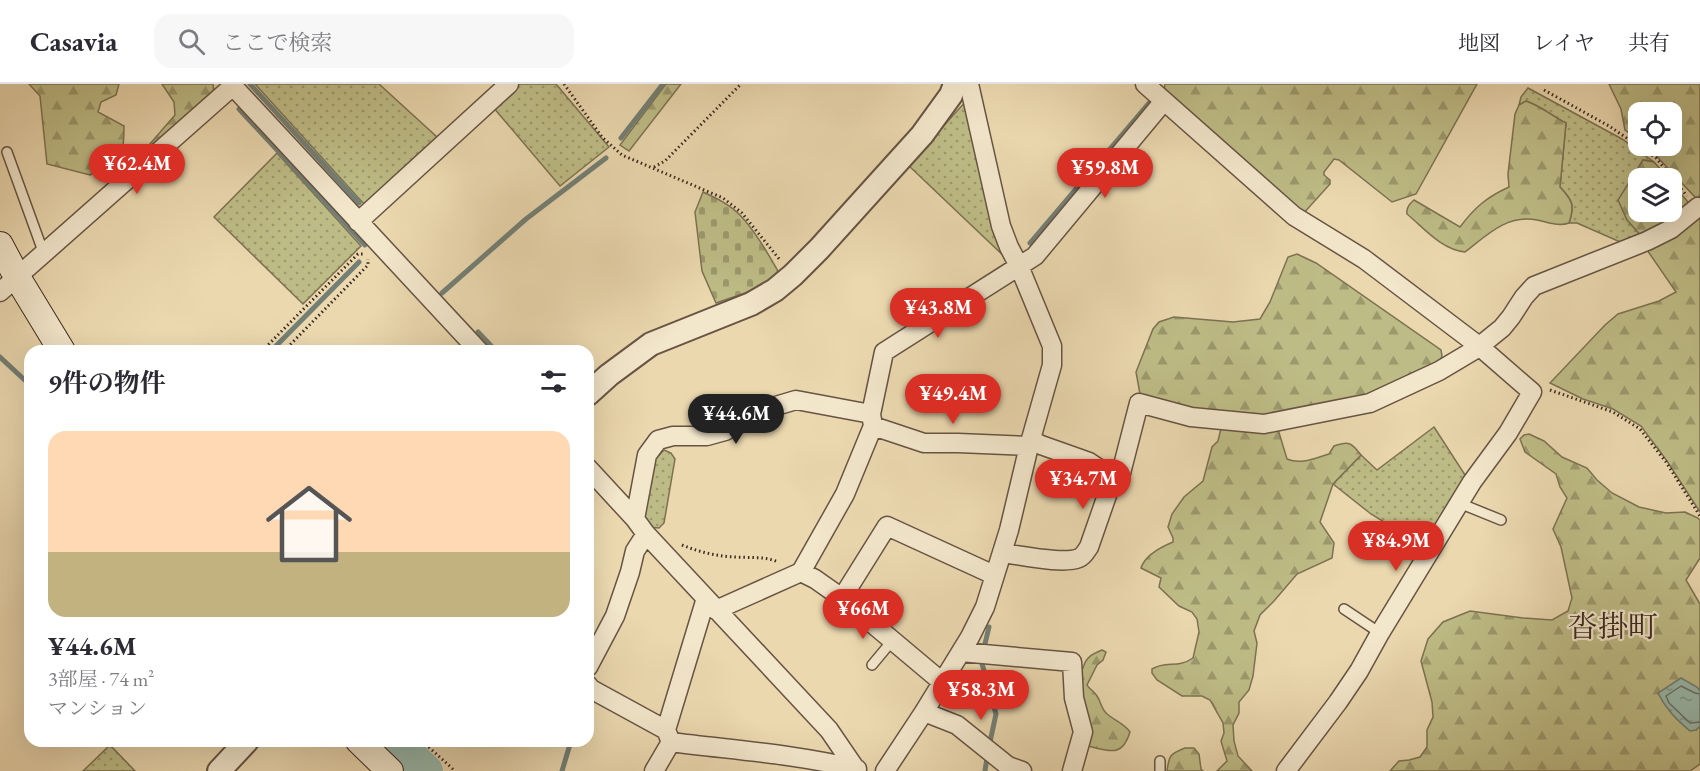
<!DOCTYPE html>
<html lang="ja">
<meta charset="utf-8">
<style>
body{margin:0;font-family:"EB Garamond","Noto Serif JP",serif;background:#f7f7f7;color:#2b2b33;height:100vh;display:flex;flex-direction:column;font-size:22px;white-space:nowrap}
*{box-sizing:border-box;margin:0}
p{font-size:20px;color:#7c7c81}
.icon{flex:none;width:33px;height:33px;fill:none;stroke:currentColor;stroke-width:2;stroke-linecap:round;stroke-linejoin:round}
.map{position:relative;flex:1;overflow:hidden}
.sheet{position:absolute;left:24px;top:261px;width:570px;height:402px;display:flex;flex-direction:column;background:#fff;border-radius:18px;box-shadow:0 6px 24px #0002}
.sheet>*{flex:none}
.controls{position:absolute;left:1628px;top:18px;display:grid;gap:12px}
.controls a{display:grid;place-items:center;width:54px;height:54px;border-radius:12px;background:#fff;box-shadow:0 6px 24px #0002;font-size:30px}
.price{position:absolute;translate:-50% -51px;padding:0 14px;border-radius:21px;background:#d93025;color:#fff;font-size:20px;line-height:39px;filter:drop-shadow(0 2px 3px #0008)}
.price::after{content:'';position:absolute;left:50%;top:36px;width:18px;height:14px;margin-left:-9px;background:inherit;clip-path:polygon(0 0,100% 0,50% 100%)}
.price.selected{background:#222;color:#fff}
ul{padding:0;list-style:none}
li{display:grid;align-content:center;gap:12px;height:318px;padding:0 24px}
li+li{border-top:2px solid #e1e1e2}
li span{display:grid;place-items:center;height:186px;border-radius:18px;color:#555}
li>.icon{margin-inline-start:auto}
span .icon{width:108px;height:108px;fill:#fffc;stroke-width:1}
li b{font-size:26px}
h2{display:flex;justify-content:space-between;align-items:center;height:72px;padding:0 24px;font-size:26px}
header{display:flex;align-items:center;gap:36px;box-sizing:border-box;height:84px;padding:0 30px;background:#fff;border-bottom:2px solid #e1e1e2}
header strong{font-size:28px}
nav{display:flex;gap:33px;margin-inline-start:auto;font-size:21px}
.search{width:420px;height:54px;background:#f7f7f7;display:flex;align-items:center;gap:15px;box-sizing:border-box;padding:0 21px;border-radius:18px;color:#7c7c81;font-size:22px}
.map>svg:first-child{display:block}
</style>
<header>
<strong>Casavia</strong>
<div class="search"><svg class="icon" aria-label="search" viewBox="0 0 24 24"><circle cx="10" cy="10" r="6"/><path d="M15 15l6 6"/></svg>ここで検索</div>
<nav><a>地図</a><a>レイヤ</a><a>共有</a></nav>
</header>
<div class="map">
<svg width="1700" height="687" viewBox="0 0 1700 687">
<defs>
<pattern id="grass-dots" width="8" height="8" patternUnits="userSpaceOnUse" patternTransform="scale(1.5)"><rect width="8" height="8" fill="#bebc86"/><path d="M2 2h.1M6 6h.1" fill="none" stroke="#9c996d" stroke-width="1.8" stroke-linecap="round"/></pattern>
<pattern id="forest-firs" width="22" height="20" patternUnits="userSpaceOnUse" patternTransform="scale(1.5)"><rect width="22" height="20" fill="#bebc86"/><path d="M5 1l3.5 6h-7zM16 11l3.5 6h-7z" fill="#9c996d"/></pattern>
<pattern id="cemetery-stones" width="16" height="16" patternUnits="userSpaceOnUse" patternTransform="scale(1.5)"><rect width="16" height="16" fill="#bebc86"/><path d="M2 7V4a2 2 0 0 1 4 0v3zM10 15v-3a2 2 0 0 1 4 0v3z" fill="#9c996d"/></pattern>
<pattern id="water-ripples" width="26" height="14" patternUnits="userSpaceOnUse" patternTransform="scale(1.5)"><rect width="26" height="14" fill="#98b9ad"/><path d="M2 4q2-2 4 0t4 0M15 11q2-2 4 0t4 0" fill="none" stroke="#7d968c"/></pattern>
</defs>
<rect width="100%" height="100%" fill="#ebd8af"/>
<filter id="stains"><feTurbulence type="fractalNoise" baseFrequency=".00333" numOctaves="4"/><feColorMatrix values="0 0 0 0 .2 0 0 0 0 .09 0 0 0 0 .02 0 0 0 .5 -.17"/></filter>
<radialGradient id="worn" r=".72"><stop offset=".6" stop-color="#630" stop-opacity="0"/><stop offset="1" stop-color="#630" stop-opacity=".3"/></radialGradient>
<path fill="url(#grass-dots)" stroke="#7c7253" stroke-width="1.5" d="M 255,0 L 379,0 L 437,53 L 364,120 Z
M 517,0 L 556,0 L 609,63 L 560,102 L 493,23 Z
M 1528,4 L 1622,55 L 1654,78 L 1643,76 L 1619,116 L 1644,155 L 1627,161 L 1577,139 L 1569,139 C 1575,122 1573,116 1560,103 L 1566,39 C 1552,32 1541,22 1526,17 L 1519,21 L 1521,13 Z
M 967,16 L 1008,176 L 908,81 Z
M 277,69 L 361,162 L 303,220 L 214,133 Z
M 1434,343 L 1467,394 L 1424,463 L 1371,430 L 1333,400 L 1361,371 L 1377,386 Z
M 664,366 L 671,369 L 675,375 L 664,439 L 659,444 L 648,443 L 644,434 L 654,376 Z
M 110,661 L 135,687 L 83,687 Z"/>
<path fill="url(#forest-firs)" stroke="#7c7253" stroke-width="1.5" d="M 29,0 L 119,0 L 116,11 L 101,18 L 98,28 L 124,42 C 124,80 120,73 90,91 L 47,80 L 40,12 Z
M 162,0 L 213,0 L 214,9 L 151,64 L 149,61 L 175,31 L 174,18 Z
M 666,0 L 681,0 L 629,67 L 620,61 Z
M 1165,0 L 1477,0 L 1416,110 L 1392,118 L 1339,76 L 1334,75 L 1324,88 L 1324,91 L 1330,96 L 1330,100 L 1302,131 L 1164,6 Z
M 1609,0 L 1700,0 L 1700,110 L 1698,114 L 1695,113 L 1647,62 L 1671,62 L 1671,28 L 1638,28 L 1638,55 L 1625,46 L 1621,25 Z
M 1526,17 C 1541,22 1552,32 1566,39 L 1560,103 C 1572,116 1575,121 1569,139 C 1558,143 1548,138 1537,136 C 1507,130 1487,151 1465,168 C 1441,165 1425,145 1407,130 C 1406,124 1409,120 1414,116 L 1460,143 C 1475,123 1487,113 1509,103 L 1508,90 L 1515,30 L 1519,21 Z
M 1643,76 L 1654,78 L 1668,94 L 1638,94 L 1638,128 L 1671,128 L 1671,98 L 1688,118 L 1688,127 L 1644,155 L 1627,136 L 1618,116 Z
M 1700,131 L 1700,428 L 1667,377 L 1641,342 L 1613,325 L 1583,315 L 1550,299 L 1605,241 L 1618,230 L 1659,217 L 1676,208 L 1645,163 Z
M 1297,170 L 1316,179 L 1441,266 L 1442,272 L 1438,280 L 1368,314 L 1265,334 L 1195,327 L 1143,315 L 1140,310 L 1136,288 L 1153,245 L 1159,238 L 1174,233 L 1233,238 L 1260,235 L 1270,218 L 1288,173 Z
M 1222,340 L 1277,342 L 1287,375 C 1301,381 1315,374 1329,370 L 1334,362 C 1349,357 1351,358 1361,371 L 1333,400 L 1320,438 L 1334,459 L 1332,474 L 1297,490 L 1274,517 L 1260,531 L 1254,547 L 1257,559 L 1253,592 L 1249,606 L 1239,618 L 1239,629 L 1233,641 L 1234,657 L 1238,672 L 1252,687 L 1217,687 L 1227,677 L 1221,657 L 1224,649 L 1223,639 L 1210,616 L 1202,612 L 1182,612 L 1157,596 L 1152,589 L 1152,585 C 1167,576 1177,585 1193,574 L 1199,548 L 1197,535 L 1192,528 L 1179,522 L 1159,503 L 1161,494 L 1141,484 C 1145,471 1161,463 1173,458 L 1173,454 L 1168,443 L 1172,430 L 1184,413 L 1203,397 L 1212,363 L 1218,357 Z
M 1529,350 L 1544,357 L 1562,373 L 1587,384 L 1597,396 L 1612,409 L 1639,423 L 1666,429 L 1685,428 L 1698,434 L 1700,436 L 1700,474 L 1686,496 L 1700,520 L 1700,607 L 1696,603 L 1658,609 C 1666,625 1676,635 1689,646 L 1696,646 L 1700,642 L 1700,680 L 1690,687 L 1390,687 L 1399,677 L 1409,676 L 1420,673 L 1427,663 L 1427,646 L 1433,633 L 1432,618 L 1421,577 L 1428,555 L 1443,538 L 1470,527 L 1523,534 L 1552,536 L 1568,527 L 1572,514 L 1561,463 L 1553,445 L 1567,414 L 1560,403 L 1556,390 L 1525,368 L 1520,355 L 1524,351 Z
M 1102,566 L 1106,568 L 1103,576 L 1097,581 L 1087,601 C 1089,605 1094,607 1097,612 C 1101,618 1101,624 1106,629 C 1113,636 1124,639 1130,648 C 1122,675 1108,666 1087,662 L 1076,583 L 1083,584 C 1086,573 1092,570 1102,566 Z
M 1185,664 L 1194,664 L 1199,670 L 1201,685 L 1203,687 L 1167,687 C 1169,671 1170,670 1185,664 Z"/>
<path fill="url(#cemetery-stones)" stroke="#7c7253" stroke-width="1.5" d="M 703,108 C 716,114 729,120 740,131 C 755,147 767,168 778,187 L 768,198 L 751,207 L 716,219 L 702,187 L 695,128 Z"/>
<path fill="url(#water-ripples)" stroke="#737f75" stroke-width="1.5" d="M 1681,594 L 1697,603 L 1700,607 L 1700,642 L 1696,646 L 1690,647 C 1676,635 1666,625 1658,609 Z"/>
<g fill="none" stroke-linecap="round" stroke-linejoin="round">
<path stroke="#6a7066" stroke-width="1.5" d="M 1700,610 L 1695,609 L 1681,602 L 1666,612 L 1669,619 L 1690,639 L 1700,638"/>
<path stroke="#737f75" stroke-width="5" d="M 250,0 L 359,119
M 239,25 L 365,161
M 621,54 L 663,0
M 1030,159 L 1149,19
M 442,209 L 526,135 L 606,74
M 478,248 L 496,267
M 271,267 L 359,178
M 0,273 L 30,301
M 984,564 L 989,543
M 981,576 L 996,630 L 990,658
M 562,687 L 571,657
M 985,687 L 987,674"/>
<path stroke="#98b9ad" stroke-width="32" d="M 396,657 L 427,687"/>
<g stroke="#675444" stroke-width="12">
<path id="service" d="M 7,68 L 44,170
M 1459,419 L 1501,436
M 1344,525 L 1380,549
M 872,581 L 892,557
M 1160,687 L 1160,677"/>
</g>
<g stroke="#675444" stroke-width="21">
<path id="minor" d="M 231,0 L 479,267
M 1145,0 L 1294,132 L 1364,175 L 1479,262 L 1532,308 L 1508,349 L 1472,398 L 1380,549 L 1359,587 L 1338,618 L 1286,687
M 358,138 L 509,0
M 0,208 L 233,2
M 873,342 L 924,359 L 958,359 L 1029,362
M 588,384 L 635,435 L 646,450 L 829,646 L 857,687
M 1113,394 L 1120,393 L 1139,319 L 1191,333 L 1264,340 L 1370,319 L 1439,287 L 1476,265 L 1502,244 L 1511,233 L 1524,213 L 1534,202 L 1647,157 L 1671,145 L 1698,123 L 1700,124
M 635,435 L 647,371 L 658,356 L 673,352 L 707,352 L 725,347 L 769,324 L 796,316 L 871,330
M 1002,469 C 1020,471 1063,481 1079,474 C 1084,472 1086,467 1089,463 L 1113,394 L 1089,378 L 1041,361 L 1032,356
M 801,488 L 815,495 L 842,514 L 942,598
M 842,514 L 887,442 L 994,491
M 716,526 L 801,488 L 845,410 L 873,342 L 871,330 L 884,268 L 1035,172 L 1164,17
M 961,568 L 1072,578 L 1074,614 L 1083,648 L 1072,687
M 588,583 L 615,532 L 630,488 L 635,467 L 646,450
M 588,601 L 591,605 L 666,646
M 924,628 L 957,641 L 1008,682 L 1022,687
M 671,658 C 732,666 796,670 857,685
M 654,687 L 671,658 L 666,646 L 706,514
M 885,687 L 924,628 L 970,553 L 985,523 L 1009,446 L 1029,362 L 1052,281 L 1052,262 L 1019,182 L 1009,163 L 1001,142 L 969,0"/>
</g>
<g stroke="#675444" stroke-width="26">
<path id="tertiary" d="M 588,310 L 609,291 L 651,260 L 751,220 L 775,206 L 793,191 L 819,165 L 922,51 L 951,11 L 955,0
M 219,687 L 247,657"/>
</g>
<g stroke="#3b2820" stroke-width="28">
<path id="secondary" d="M 0,161 L 17,193 L 62,267
M 359,657 L 390,687"/>
</g>
<path stroke="#3b2820" stroke-width="3" stroke-dasharray="1.5 3" stroke-linecap="butt" d="M 564,0 L 602,53 L 622,71 L 723,114 L 742,129 L 780,176
M 1544,6 L 1609,42 L 1656,74 L 1687,112
M 654,83 L 665,77 L 741,0
M 262,267 L 358,170 L 364,170
M 284,267 L 368,181 L 368,175
M 1550,306 L 1613,328 L 1640,345 L 1666,378 L 1700,432
M 682,461 C 699,468 716,472 734,473 C 749,474 765,472 778,478
M 422,657 L 455,687"/>
<use href="#service" stroke="#f2e6cb" stroke-width="9"/>
<use href="#minor" stroke="#f2e6cb" stroke-width="18"/>
<use href="#tertiary" stroke="#f2e6cb" stroke-width="22"/>
<use href="#secondary" stroke="#f2e6cb" stroke-width="26"/>
</g>
<g text-anchor="middle" stroke-width="4.5" stroke-linejoin="round" paint-order="stroke">
<g font-size="30" fill="#3b2820" stroke="#f2e6cb">
<text x="1613" y="553">沓掛町</text>
</g>
</g>
<rect width="100%" height="100%" filter="url(#stains)"/>
<rect width="100%" height="100%" fill="url(#worn)"/>
</svg>
<div class="controls">
<a><svg class="icon" aria-label="locate" viewBox="0 0 24 24"><circle cx="12" cy="12" r="6"/><path d="M12 2v4M12 18v4M2 12h4M18 12h4"/></svg></a>
<a><svg class="icon" aria-label="layers" viewBox="0 0 24 24"><path d="M12 4l9 5-9 5-9-5zM3 14l9 5 9-5"/></svg></a>
</div>
<b class="price" style="left:137px;top:111px">¥62.4M</b>
<b class="price" style="left:1105px;top:115px">¥59.8M</b>
<b class="price" style="left:938px;top:255px">¥43.8M</b>
<b class="price" style="left:953px;top:341px">¥49.4M</b>
<b class="price selected" style="left:736px;top:361px">¥44.6M</b>
<b class="price" style="left:1083px;top:426px">¥34.7M</b>
<b class="price" style="left:1396px;top:488px">¥84.9M</b>
<b class="price" style="left:863px;top:556px">¥66M</b>
<b class="price" style="left:981px;top:637px">¥58.3M</b>
<section class="sheet">
<h2>9件の物件<svg class="icon" aria-label="filters" viewBox="0 0 24 24"><path d="M4 7h16M4 17h16"/><circle cx="9" cy="7" r="2"/><circle cx="15" cy="17" r="2"/></svg></h2>
<ul>
<li><span style="background:linear-gradient(#ffd9b3 65%,#c2b280 0)"><svg class="icon" aria-label="home" viewBox="0 0 24 24"><path d="M3 11l9-7 9 7M6 9v11h12V9"/></svg></span><div><b>¥44.6M</b><p>3部屋 · 74 m²</p><p>マンション</p></div></li>
</ul>
</section>
</div>
